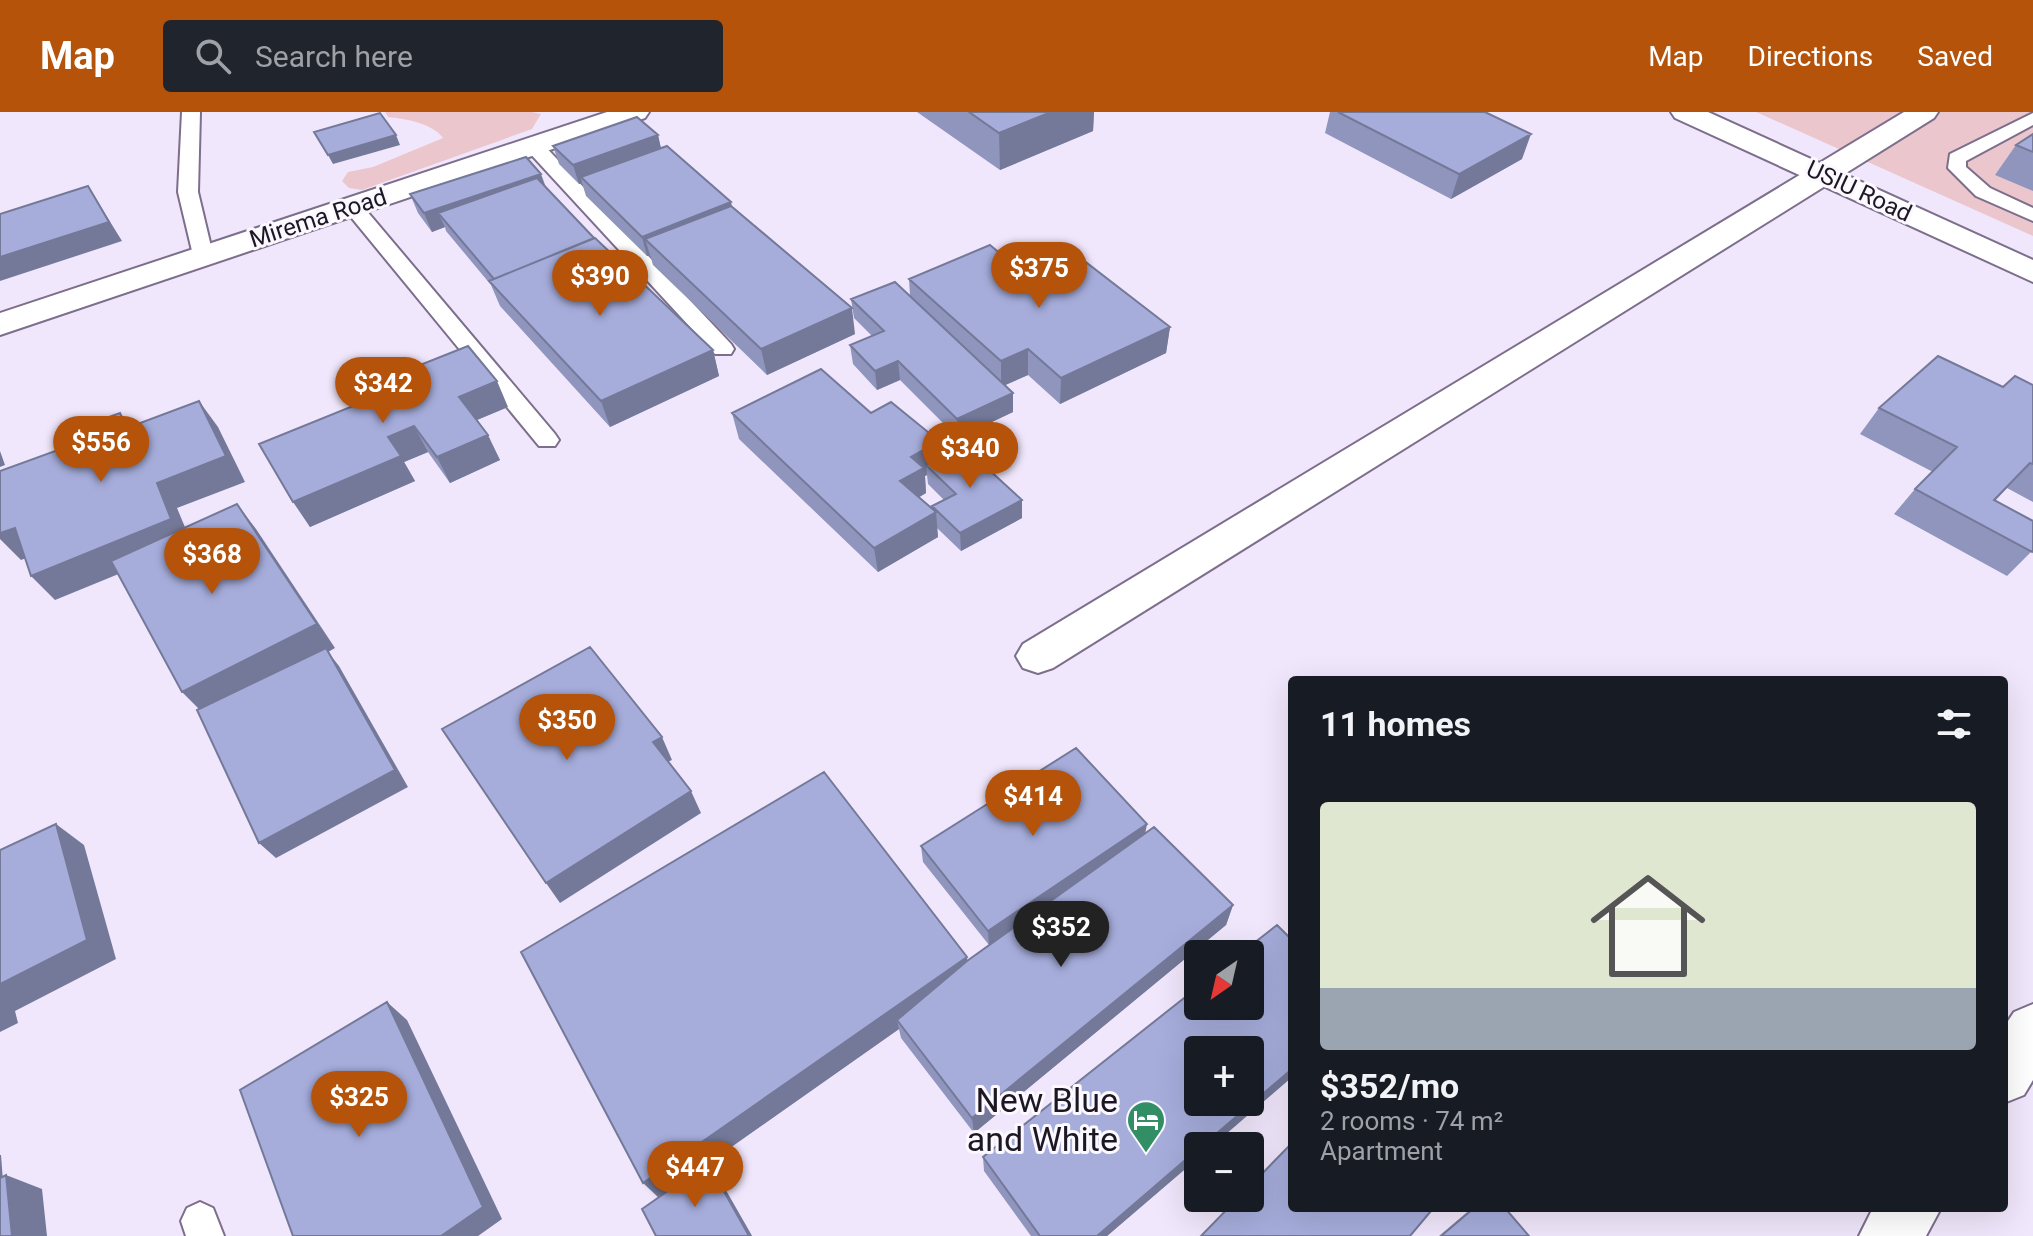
<!DOCTYPE html>
<meta charset="utf-8">
<style>
body{margin:0;font-family:Roboto,sans-serif;background:#20242c;color:#f1f3f6;height:100vh;display:flex;flex-direction:column;font-size:30px;white-space:nowrap}
*{box-sizing:border-box;margin:0}
p{font-size:26px;color:#9ea1a6}
.icon{flex:none;width:44px;height:44px;fill:none;stroke:currentColor;stroke-width:2;stroke-linecap:round;stroke-linejoin:round}
.map{position:relative;flex:1;overflow:hidden}
.drawer{position:absolute;left:1288px;top:564px;width:720px;height:536px;display:flex;flex-direction:column;background:#171b24;border-radius:8px;box-shadow:0 8px 32px #0002}
.drawer>*{flex:none}
.needle{width:52px;rotate:214deg}
.controls{position:absolute;left:1184px;top:828px;display:grid;gap:16px}
.controls a{display:grid;place-items:center;width:80px;height:80px;border-radius:8px;background:#171b24;box-shadow:0 8px 32px #0002;font-size:40px}
.price{position:absolute;translate:-50% -68px;padding:0 18px;border-radius:28px;background:#b45309;color:#fff;font-size:26px;line-height:52px;filter:drop-shadow(0 2px 4px #0008)}
.price::after{content:'';position:absolute;left:50%;top:48px;width:24px;height:18px;margin-left:-12px;background:inherit;clip-path:polygon(0 0,100% 0,50% 100%)}
.price.active{background:#222;color:#fff}
ul{padding:0;list-style:none}
li{display:grid;align-content:center;gap:16px;height:424px;padding:0 32px}
li+li{border-top:2px solid #363941}
li span{display:grid;place-items:center;height:248px;border-radius:8px;color:#555}
li>.icon{margin-inline-start:auto}
span .icon{width:144px;height:144px;fill:#fffc;stroke-width:1}
li b{font-size:34px}
h2{display:flex;justify-content:space-between;align-items:center;height:96px;padding:0 32px;font-size:34px}
header{display:flex;align-items:center;gap:48px;box-sizing:border-box;height:112px;padding:0 40px;background:#b45309;color:#fff}
header strong{font-size:38px}
nav{display:flex;gap:44px;margin-inline-start:auto;font-size:28px}
.search{width:560px;height:72px;background:#20242c;display:flex;align-items:center;gap:20px;box-sizing:border-box;padding:0 28px;border-radius:8px;color:#9ea1a6;font-size:30px}
.map>svg:first-child{display:block}
</style>
<header>
<strong>Map</strong>
<div class="search"><svg class="icon" aria-label="search" viewBox="0 0 24 24"><circle cx="10" cy="10" r="6"/><path d="M15 15l6 6"/></svg>Search here</div>
<nav><a>Map</a><a>Directions</a><a>Saved</a></nav>
</header>
<div class="map">
<svg width="2033" height="1124" viewBox="0 0 2033 1124">
<rect width="100%" height="100%" fill="#f1e7fc"/>
<path fill="#ebc7cd" d="M 385,0 L 532,0 L 541,2 L 532,17 L 362,78 L 349,76 L 342,69 L 348,60 L 373,55 L 443,26 C 432,11 406,7 388,5 Z
M 1756,0 L 2033,0 L 2033,124 Z"/>
<g fill="none" stroke-linecap="round" stroke-linejoin="round">
<g stroke="#7d6e8c" stroke-width="4">
<path id="service" d="M 182,0 L 200,0 L 198,80 L 213,143 L 203,149 L 193,143 L 178,80 Z
M 2033,1 L 2033,13 L 1966,49 L 1966,55 L 1990,76 L 2033,96 L 2033,109 L 1976,84 L 1948,56 L 1950,42 Z
M 533,27 L 540,29 L 731,232 L 734,237 L 731,242 L 715,242 L 526,37 L 526,29 Z
M 353,89 L 360,91 L 555,322 L 559,328 L 555,334 L 539,334 L 346,99 L 343,95 Z
M 200,1090 L 213,1096 L 224,1124 L 186,1124 L 181,1109 L 187,1096 Z"/>
</g>
<g stroke="#7d6e8c" stroke-width="4">
<path id="minor" d="M 1904,0 L 1938,0 L 1934,6 L 1053,556 L 1038,561 L 1023,556 L 1016,544 L 1023,532 Z
M 2033,892 L 2033,968 L 2024,983 L 2004,991 L 2004,915 L 2014,900 Z
M 1873,1096 L 1941,1096 L 1926,1124 L 1859,1124 Z"/>
</g>
<g stroke="#7d6e8c" stroke-width="4">
<path id="tertiary" d="M 607,0 L 649,0 L 645,6 L 0,223 L 0,201 Z
M 1671,0 L 1708,0 L 2033,148 L 2033,170 L 1675,6 Z"/>
</g>
<use href="#service" fill="#fff" fill-rule="evenodd"/>
<use href="#minor" fill="#fff" fill-rule="evenodd"/>
<use href="#tertiary" fill="#fff" fill-rule="evenodd"/>
</g>
<path fill="#8f95bc" fill-rule="evenodd" d="M 917,0 L 1094,0 L 1093,19 L 1000,58 Z
M 1330,0 L 1485,0 L 1522,47 L 1451,87 L 1325,21 Z
M 2033,22 L 2033,79 L 1995,63 L 2016,33 Z
M 658,23 L 661,36 L 732,94 L 855,222 L 767,263 L 653,153 L 650,143 L 647,144 L 586,84 L 582,71 L 579,72 L 559,52 L 553,34 Z
M 546,76 L 594,126 L 713,238 L 719,264 L 610,315 L 500,194 L 491,173 L 446,119 L 445,115 L 432,120 L 418,101 L 410,82 Z
M 909,167 L 1033,169 L 1170,215 L 1166,241 L 1060,292 L 1028,263 L 1005,273 L 1013,300 L 958,326 L 900,268 L 877,278 L 853,252 L 850,233 L 872,224 L 854,206 L 851,187 L 910,184 Z
M 2033,273 L 2033,390 L 2007,376 L 1995,389 L 2033,438 L 2007,464 L 1894,402 L 1915,377 L 1933,360 L 1860,322 L 1879,296 L 2003,275 Z
M 508,295 L 477,308 L 500,348 L 450,371 L 428,340 L 404,350 L 415,369 L 310,415 L 259,332 Z
M 732,301 L 871,301 L 940,346 L 1022,388 L 1022,406 L 961,439 L 937,416 L 938,425 L 878,460 L 739,327 ZM 927,363 L 928,372 L 944,388 L 932,394 L 933,397 L 919,385 L 926,381 L 925,364 Z
M 1145,721 L 1233,793 L 1226,813 L 974,1021 L 901,926 L 899,917 L 708,1051 L 716,1061 L 752,1124 L 656,1124 L 658,1085 L 967,845 L 967,849 L 989,833 L 923,750 L 921,734 Z
M 1292,828 L 1292,965 L 1212,1034 L 1198,1034 L 1198,1046 L 1107,1124 L 1031,1124 L 984,1059 L 983,1045 Z
M 1472,1096 L 1505,1096 L 1529,1124 L 1439,1124 Z"/>
<path fill="#747999" d="M 1051,0 L 1094,0 L 1093,19 L 1000,58 L 999,21 Z
M 1531,22 L 1522,47 L 1451,87 L 1459,62 Z
M 396,23 L 400,33 L 333,52 L 328,43 Z
M 658,23 L 662,42 L 581,65 L 582,71 L 579,72 L 573,53 Z
M 541,62 L 548,81 L 438,101 L 445,115 L 432,120 L 424,101 Z
M 88,74 L 122,129 L 0,169 L 0,145 Z
M 731,90 L 735,109 L 645,127 L 650,143 L 647,144 L 642,125 Z
M 852,196 L 855,222 L 767,263 L 761,237 Z
M 1170,215 L 1166,241 L 1060,292 L 1061,266 Z
M 1028,237 L 1028,263 L 1001,275 L 1001,249 Z
M 713,238 L 719,264 L 610,315 L 601,289 Z
M 898,249 L 900,268 L 877,278 L 875,259 Z
M 497,269 L 508,295 L 472,310 L 459,285 Z
M 1013,281 L 1013,300 L 958,326 L 957,307 Z
M 199,289 L 218,315 L 245,370 L 177,396 L 192,432 L 55,488 L 31,464 L 157,371 Z
M 120,301 L 140,326 L 127,316 Z
M 414,314 L 428,340 L 404,350 L 415,369 L 310,415 L 293,390 L 388,325 Z
M 488,323 L 500,348 L 450,371 L 437,345 Z
M 939,329 L 941,355 L 926,353 L 927,363 L 925,364 L 926,381 L 903,395 L 900,369 L 911,345 Z
M 0,339 L 5,353 L 0,355 Z
M 1022,388 L 1022,406 L 961,439 L 960,421 Z
M 237,392 L 256,417 L 335,536 L 328,540 L 339,554 L 408,675 L 276,746 L 259,731 L 205,603 L 182,580 Z
M 936,400 L 938,425 L 878,460 L 874,436 Z
M 15,416 L 39,441 L 21,448 L 0,427 L 0,421 Z
M 662,625 L 672,648 L 663,652 L 653,630 Z
M 691,679 L 701,701 L 560,791 L 546,771 Z
M 56,712 L 84,733 L 116,847 L 15,899 L 18,911 L 0,920 L 0,872 Z
M 1147,712 L 1144,728 L 989,834 L 988,819 Z
M 1233,793 L 1226,813 L 974,1021 L 972,1006 Z
M 967,845 L 969,867 L 897,908 L 899,917 L 659,1086 L 643,1071 Z
M 387,890 L 407,908 L 502,1107 L 478,1124 L 441,1124 Z
M 1292,957 L 1292,965 L 1212,1034 L 1202,1034 Z
M 1198,1037 L 1198,1046 L 1107,1124 L 1097,1124 Z
M 0,1043 L 1,1043 L 5,1095 L 0,1093 Z
M 708,1051 L 716,1061 L 752,1124 L 749,1124 Z
M 6,1063 L 42,1077 L 47,1124 L 12,1124 Z"/>
<path fill="#a6addb" stroke="#747999" stroke-width="2" fill-rule="evenodd" d="M 969,0 L 1051,0 L 999,21 Z
M 1338,0 L 1485,0 L 1531,22 L 1459,62 Z
M 380,1 L 396,23 L 328,43 L 314,20 Z
M 637,5 L 658,23 L 573,53 L 553,34 Z
M 2033,22 L 2033,40 L 2016,33 Z
M 667,34 L 731,90 L 642,125 L 581,65 Z
M 526,45 L 541,62 L 424,101 L 410,82 Z
M 537,66 L 594,126 L 494,167 L 438,101 Z
M 88,74 L 109,110 L 0,145 L 0,102 Z
M 731,94 L 852,196 L 761,237 L 645,127 Z
M 595,126 L 713,238 L 601,289 L 489,169 Z
M 990,133 L 1033,169 L 1083,148 L 1170,215 L 1061,266 L 1028,237 L 1001,249 L 909,167 Z
M 895,170 L 1013,281 L 957,307 L 898,249 L 875,259 L 850,233 L 884,219 L 851,187 Z
M 468,234 L 497,269 L 459,285 L 488,323 L 437,345 L 414,314 L 388,325 L 401,344 L 293,390 L 259,332 L 368,288 L 362,276 Z
M 1938,244 L 2003,275 L 2015,264 L 2033,273 L 2033,352 L 2030,351 L 1994,388 L 2033,409 L 2033,438 L 2032,440 L 1915,377 L 1957,335 L 1879,296 Z
M 821,257 L 871,301 L 891,290 L 939,329 L 911,345 L 924,356 L 900,369 L 936,400 L 874,436 L 732,301 Z
M 199,289 L 226,344 L 157,371 L 171,407 L 31,464 L 15,416 L 0,421 L 0,359 L 61,337 L 56,324 L 120,301 L 127,316 Z
M 963,334 L 1022,388 L 960,421 L 932,394 L 956,382 L 926,353 Z
M 237,392 L 317,512 L 182,580 L 111,449 Z
M 590,535 L 662,625 L 653,630 L 691,679 L 546,771 L 442,617 Z
M 326,536 L 395,658 L 259,731 L 197,598 Z
M 1076,636 L 1147,712 L 988,819 L 921,734 Z
M 824,660 L 967,845 L 643,1071 L 521,840 Z
M 56,712 L 87,828 L 0,872 L 0,738 Z
M 1154,715 L 1233,793 L 972,1006 L 897,908 L 967,849 Z
M 1277,813 L 1292,828 L 1292,957 L 1202,1034 L 1198,1034 L 1198,1037 L 1097,1124 L 1040,1124 L 983,1045 L 1198,875 L 1198,894 L 1250,894 L 1250,842 L 1240,842 ZM 1198,938 L 1250,938 L 1250,990 L 1198,990 Z
M 387,890 L 483,1095 L 441,1124 L 293,1124 L 240,978 Z
M 1292,1031 L 1292,1096 L 1428,1096 L 1431,1099 L 1410,1124 L 1201,1124 L 1238,1086 L 1250,1086 L 1250,1074 Z
M 708,1051 L 749,1124 L 656,1124 L 642,1097 Z
M 6,1063 L 12,1124 L 0,1124 L 0,1066 Z
M 1474,1096 L 1505,1096 L 1529,1124 L 1441,1124 Z"/>
<defs>
<g id="hotel-pin" transform="scale(2)"><path d="M0 17L-7.5 6A9.5 9.5 0 1 1 7.5 6Z" fill="#328e65" stroke="#fbf8ff"/><path d="M-6-4.5h1.5V1H6V5H4.5V3h-9V5H-6ZM-4 0a1.8 1.8 0 1 1 3.6 0ZM.5 0V-2.5h3Q6-2.5 6 0Z" fill="#fff"/></g>
</defs>
<g fill-rule="evenodd">
<use href="#hotel-pin" x="1146" y="1008"/>
</g>
<g text-anchor="middle" stroke-width="6" stroke-linejoin="round" paint-order="stroke">
<g font-size="24" fill="#1d1723" stroke="#fbf8ff">
<text transform="translate(1859 79) rotate(25)" y="8">USIU Road</text>
<text transform="translate(318 106) rotate(-18)" y="8">Mirema Road</text>
</g>
<g font-size="34" fill="#1d1723" stroke="#fbf8ff" text-anchor="end">
<text x="1118" y="1000">New Blue<tspan x="1118" dy="39">and White</tspan></text>
</g>
</g>
</svg>
<div class="controls">
<a><svg class="needle" viewBox="-14 -14 28 28"><path d="M0-13l5 13h-10z" fill="#e53935"/><path d="M0 13l5-13h-10z" fill="#9ea1a6"/></svg></a>
<a>+</a>
<a>−</a>
</div>
<b class="price" style="left:1039px;top:198px">$375</b>
<b class="price" style="left:600px;top:206px">$390</b>
<b class="price" style="left:383px;top:313px">$342</b>
<b class="price" style="left:101px;top:372px">$556</b>
<b class="price" style="left:970px;top:378px">$340</b>
<b class="price" style="left:212px;top:484px">$368</b>
<b class="price" style="left:567px;top:650px">$350</b>
<b class="price" style="left:1033px;top:726px">$414</b>
<b class="price active" style="left:1061px;top:857px">$352</b>
<b class="price" style="left:359px;top:1027px">$325</b>
<b class="price" style="left:695px;top:1097px">$447</b>
<section class="drawer">
<h2>11 homes<svg class="icon" aria-label="filters" viewBox="0 0 24 24"><path d="M4 7h16M4 17h16"/><circle cx="9" cy="7" r="2"/><circle cx="15" cy="17" r="2"/></svg></h2>
<ul>
<li><span style="background:linear-gradient(#dfe7d0 75%,#9aa5b1 0)"><svg class="icon" aria-label="home" viewBox="0 0 24 24"><path d="M3 11l9-7 9 7M6 9v11h12V9"/></svg></span><div><b>$352/mo</b><p>2 rooms · 74 m²</p><p>Apartment</p></div></li>
</ul>
</section>
</div>
